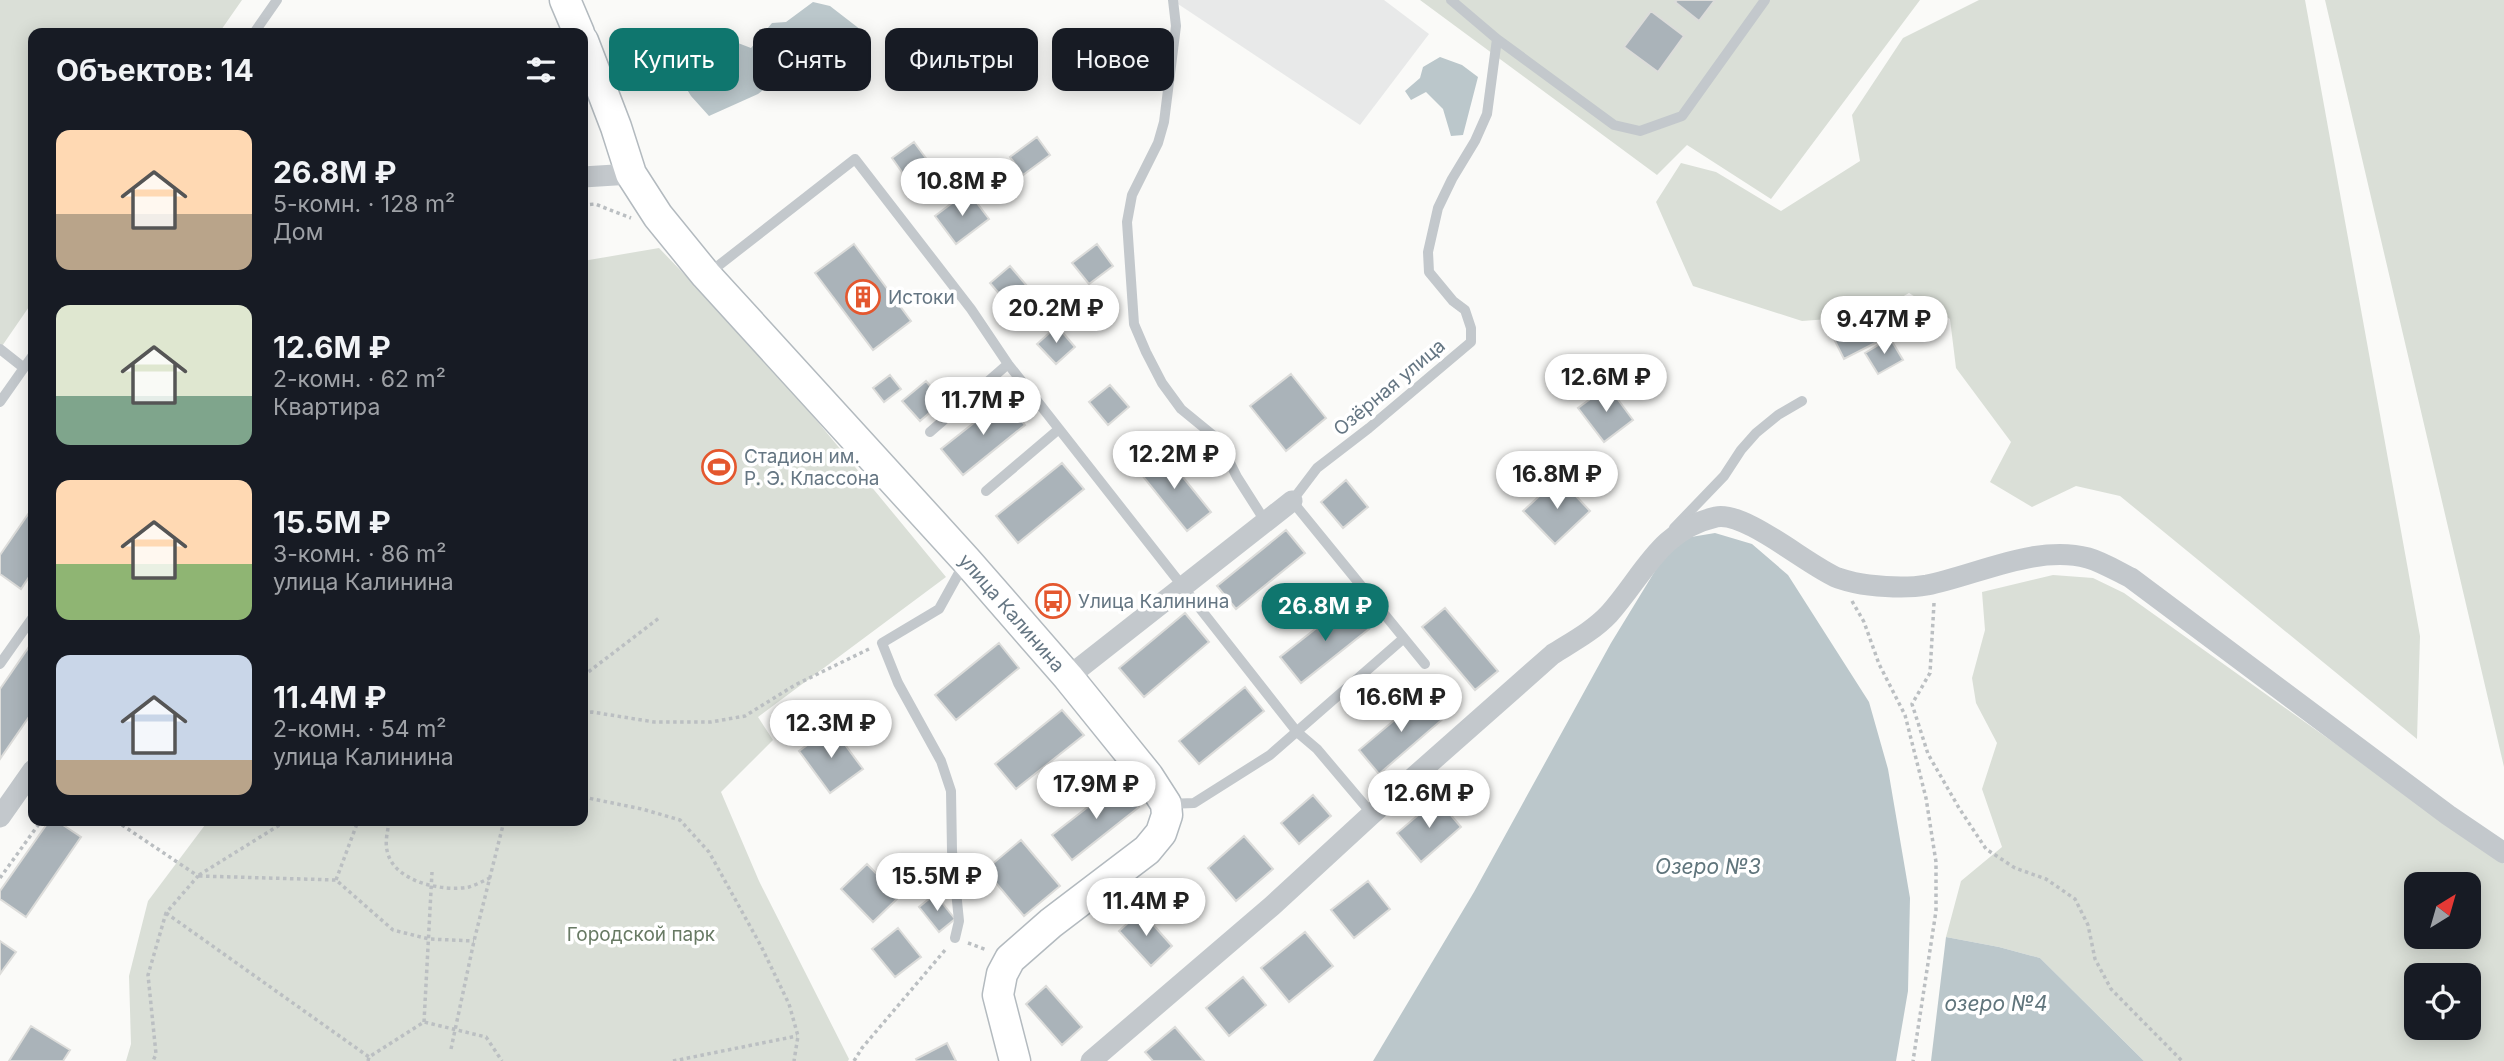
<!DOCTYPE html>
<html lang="ru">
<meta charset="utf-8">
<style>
body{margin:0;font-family:Inter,sans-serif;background:#242831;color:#f1f3f6;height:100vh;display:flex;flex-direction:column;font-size:26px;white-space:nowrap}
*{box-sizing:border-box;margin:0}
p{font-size:23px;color:#9ea1a6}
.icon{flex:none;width:38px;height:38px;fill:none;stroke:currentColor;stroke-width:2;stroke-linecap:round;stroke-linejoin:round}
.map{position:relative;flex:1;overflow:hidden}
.drawer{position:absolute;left:28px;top:28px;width:560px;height:798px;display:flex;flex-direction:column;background:#171b24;border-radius:14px;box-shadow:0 4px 18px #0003}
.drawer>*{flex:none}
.guide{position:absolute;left:609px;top:28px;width:665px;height:63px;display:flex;gap:14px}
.needle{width:46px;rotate:37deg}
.fabs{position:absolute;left:2404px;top:872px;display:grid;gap:14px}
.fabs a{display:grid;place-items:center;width:77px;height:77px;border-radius:14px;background:#171b24;box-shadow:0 4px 18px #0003;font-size:35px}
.price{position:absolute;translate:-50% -60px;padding:0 16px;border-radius:24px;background:#fff;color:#222;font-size:23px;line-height:46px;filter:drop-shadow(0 2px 4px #0008)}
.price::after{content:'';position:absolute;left:50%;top:42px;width:21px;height:16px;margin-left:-10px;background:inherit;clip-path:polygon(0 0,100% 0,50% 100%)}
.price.current{background:#0f766e;color:#fff}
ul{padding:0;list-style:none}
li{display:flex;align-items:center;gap:21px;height:175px;padding:0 28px}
li span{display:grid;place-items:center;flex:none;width:196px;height:140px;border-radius:14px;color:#555}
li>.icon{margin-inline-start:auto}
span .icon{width:84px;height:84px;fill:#fffc;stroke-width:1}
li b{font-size:30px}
h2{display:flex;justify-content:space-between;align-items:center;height:84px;padding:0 28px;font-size:30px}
.pill{padding:0 24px;border-radius:14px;background:#171b24;box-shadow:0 4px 18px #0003;font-size:24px;line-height:63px}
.pill.current{background:#0f766e;color:#fff}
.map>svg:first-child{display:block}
</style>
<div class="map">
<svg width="2504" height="1061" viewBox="0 0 2504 1061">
<rect width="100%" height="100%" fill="#fafaf8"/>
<path fill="#e8e9e9" d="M 1172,0 L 1384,0 L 1429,34 L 1360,125 Z"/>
<path fill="#dadfd7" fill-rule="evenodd" d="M 0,0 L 242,0 L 219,33 L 33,33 L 33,301 L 0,349 Z
M 1420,0 L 1920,0 L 1771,199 L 1687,145 L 1657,175 Z
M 1979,0 L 2305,0 L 2420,636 L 2417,739 L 2120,496 L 2076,486 L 2032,507 L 1990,482 L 2011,442 L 1956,368 L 1950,319 L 1909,293 L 1869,316 L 1802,321 L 1693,286 L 1656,202 L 1681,163 L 1716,172 L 1781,211 L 1860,161 L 1852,115 L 1903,38 Z
M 2325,0 L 2504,0 L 2504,767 Z
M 659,248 L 765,358 L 946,577 L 758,717 L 773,740 L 721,792 L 759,881 L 849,1059 L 848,1061 L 126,1061 L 131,1044 L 129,976 L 148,901 L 208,821 L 583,821 L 583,261 Z
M 2053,575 L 2093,578 L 2124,593 L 2504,864 L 2504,1061 L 2144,1061 L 2040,958 L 1999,947 L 1946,937 L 1961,881 L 2002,847 L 1982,789 L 1997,743 L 1976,703 L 1972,678 L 1985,630 L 1982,592 ZM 2417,884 L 2469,884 L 2469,936 L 2417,936 ZM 2417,975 L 2469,975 L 2469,1027 L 2417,1027 Z"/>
<path fill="#bbc7cb" d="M 813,2 L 830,6 L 861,30 C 861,49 857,61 844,76 L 790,75 L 772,83 L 758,94 L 709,116 L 691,96 L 683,83 C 703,71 719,57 738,43 L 751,48 L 772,23 L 786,22 Z
M 1440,57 L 1462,65 L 1478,77 L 1463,135 L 1451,136 L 1443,109 L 1426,92 L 1411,100 L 1405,91 L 1420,78 L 1423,67 Z
M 1715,533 L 1752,544 L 1788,575 L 1869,702 L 1888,769 L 1910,898 L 1908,991 L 1896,1061 L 1373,1061 L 1474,892 L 1611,643 L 1666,553 L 1691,537 Z
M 1946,937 L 1999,947 L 2040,958 L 2144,1061 L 1931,1061 Z"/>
<path fill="#aab3b9" stroke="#dcdcda" stroke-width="2" d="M 1677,0 L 1715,0 L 1699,21 L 1675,2 Z
M 1651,11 L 1684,36 L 1658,72 L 1624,47 Z
M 1037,137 L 1050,155 L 1023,175 L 1010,157 Z
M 914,142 L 931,165 L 909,182 L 892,158 Z
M 968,191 L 989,219 L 956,244 L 935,216 Z
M 854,244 L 911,321 L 873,350 L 815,273 Z
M 1097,244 L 1113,266 L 1089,284 L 1072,263 Z
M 1010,266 L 1027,286 L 1007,303 L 990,283 Z
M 1869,316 L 1881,340 L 1844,359 L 1832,335 Z
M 1057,326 L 1075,347 L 1056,364 L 1037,344 Z
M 1890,338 L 1903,360 L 1878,374 L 1865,353 Z
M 1291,374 L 1326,418 L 1286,451 L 1250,406 Z
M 890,375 L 901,389 L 884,402 L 873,388 Z
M 926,381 L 943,401 L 920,421 L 902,401 Z
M 1110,385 L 1129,407 L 1108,425 L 1089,402 Z
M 1608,386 L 1633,420 L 1604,442 L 1578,408 Z
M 1004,399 L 1025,425 L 963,475 L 941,449 Z
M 1161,450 L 1211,512 L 1187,531 L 1137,469 Z
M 1062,463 L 1084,489 L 1018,543 L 996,516 Z
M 1559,478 L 1590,511 L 1555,544 L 1523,511 Z
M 1346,480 L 1368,507 L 1343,528 L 1321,502 Z
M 33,507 L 33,571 L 21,589 L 0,574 L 0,555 Z
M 1286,530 L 1305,553 L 1236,609 L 1217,586 Z
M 1348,603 L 1369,629 L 1301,683 L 1280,657 Z
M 1445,608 L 1498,671 L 1475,690 L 1422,627 Z
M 1185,613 L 1209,642 L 1144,697 L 1119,668 Z
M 33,641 L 33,711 L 0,759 L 0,689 Z
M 999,643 L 1019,668 L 956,720 L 935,695 Z
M 1245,687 L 1264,711 L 1199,764 L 1179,741 Z
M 1424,695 L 1444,718 L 1379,774 L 1359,750 Z
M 1062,710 L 1084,735 L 1016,789 L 995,764 Z
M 832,727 L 863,769 L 830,793 L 799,751 Z
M 1120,782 L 1139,807 L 1072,860 L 1052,835 Z
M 1313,795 L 1331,816 L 1299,844 L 1281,823 Z
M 1437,799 L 1461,827 L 1421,862 L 1397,833 Z
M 49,821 L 57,821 L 81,837 L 26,917 L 0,899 L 0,891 Z
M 1244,836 L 1273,869 L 1236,901 L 1208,868 Z
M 1021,840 L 1060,886 L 1024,916 L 985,870 Z
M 867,864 L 899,897 L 873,922 L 841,889 Z
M 1368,881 L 1390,909 L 1354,938 L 1331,910 Z
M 935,894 L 955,919 L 939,932 L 919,907 Z
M 1141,911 L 1172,946 L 1151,966 L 1119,931 Z
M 898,928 L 921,957 L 895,977 L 872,949 Z
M 1305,932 L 1333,966 L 1289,1002 L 1261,968 Z
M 0,941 L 16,952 L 0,974 Z
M 1243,977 L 1266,1005 L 1229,1036 L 1206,1008 Z
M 1046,986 L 1082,1027 L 1062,1045 L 1026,1004 Z
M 31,1026 L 70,1050 L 63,1061 L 9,1061 Z
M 1175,1027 L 1204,1061 L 1153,1061 L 1145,1052 Z
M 947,1043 L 956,1061 L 917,1061 L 916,1059 Z"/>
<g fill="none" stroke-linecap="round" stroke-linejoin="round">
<g stroke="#b3babf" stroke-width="33">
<g id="secondary">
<path d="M 565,0 L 579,33"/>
<path id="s1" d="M 583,41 L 616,127 L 631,174 L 658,216 L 706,275 L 966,560 L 1068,677 L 1148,776 L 1166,804 L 1167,815 L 1161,833 L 1147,850 L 1051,923 L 1010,959 L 1002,974 L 998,995 L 1015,1061"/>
</g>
</g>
<path stroke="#bbbfc2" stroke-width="3.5" stroke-dasharray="3.5 3.5" stroke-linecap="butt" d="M 583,205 L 595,204 L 631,218
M 1852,601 L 1864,622 L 1879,664 L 1905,715 L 1926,798 L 1936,862 L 1936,911 L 1913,1061
M 1934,603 L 1930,673 L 1912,704 L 1928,754 L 1959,808 L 1986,849 L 2015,868 L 2046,879 L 2075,899 L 2088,925 L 2095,959 L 2111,989 L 2182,1061
M 583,676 L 659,618
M 583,713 L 592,712 L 654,722 L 711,722 L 745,716 L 795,685 L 871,648
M 583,797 L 642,809 L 680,820 L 709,852 L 761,946 L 789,1004 L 798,1036 L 794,1061
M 116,821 L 198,876 L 166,913 L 148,975 L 156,1054 L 153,1061
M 389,821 C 388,832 384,842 388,854 C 396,882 443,892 469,887 C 476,885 483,881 490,878
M 199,875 L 286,821
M 199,876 L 336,880 L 393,930 L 429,939 L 474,941
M 0,878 L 41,821
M 336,880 L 358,821
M 166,913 L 369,1057
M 968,943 L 987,950
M 424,1022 L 432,872
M 451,1049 L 474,941 L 504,821
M 368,1061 L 369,1057 L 424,1022 L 486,1037 L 502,1061
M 673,1061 L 797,1036
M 854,1061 L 862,1048 L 946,949"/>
<path stroke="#c3c8cc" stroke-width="10" d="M 1173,0 L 1176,26 L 1164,122 L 1158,143 L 1132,195 L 1127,222 L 1134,324 L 1146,352 L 1162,383 L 1181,409 L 1214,436 L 1221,445 L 1237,477 L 1265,521
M 254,33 L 277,0
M 1497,39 L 1614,125 L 1640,131 L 1682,116 L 1765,0
M 709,273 L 855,159 L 971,309 L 1008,364 L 1297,732 L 1317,749 L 1372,814
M 0,349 L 24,368
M 0,402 L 33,355
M 930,432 L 1008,364
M 986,491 L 1059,429
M 1674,528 L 1724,476 L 1741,450 L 1756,433 L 1778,415 L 1802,401
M 0,664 L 33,617
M 1425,664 L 1292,501 L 1317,468 L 1369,428 L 1471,342 L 1471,328 L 1465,310 L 1453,301 L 1429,272 L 1428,252 L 1438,208 L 1452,179 L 1475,141 L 1487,114 L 1497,39 L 1451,0
M 1167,804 L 1194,803 L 1270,755 L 1404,638
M 955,938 L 959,921 L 952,851 L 951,791 L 941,761 L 898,683 L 882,643 L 939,609 L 965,562"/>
<path stroke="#c3c8cc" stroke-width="21" d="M 583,177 L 631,174
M 1068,677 L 1292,501
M 0,817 L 33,770
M 1091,1061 L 1272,906 L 1372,814 L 1553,654 C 1572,642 1593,631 1609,614 C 1644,575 1659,530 1716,517 C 1746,511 1808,566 1838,578 C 1847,581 1859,584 1869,585 C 1886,587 1910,588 1927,585 C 1977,575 2037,544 2088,558 C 2102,562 2117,571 2131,578 L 2448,815 L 2504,853"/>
<use href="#secondary" stroke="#fff" stroke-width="30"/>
</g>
<defs>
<g id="building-ring" transform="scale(1.75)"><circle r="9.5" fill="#fff" stroke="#e4572e" stroke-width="1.5"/><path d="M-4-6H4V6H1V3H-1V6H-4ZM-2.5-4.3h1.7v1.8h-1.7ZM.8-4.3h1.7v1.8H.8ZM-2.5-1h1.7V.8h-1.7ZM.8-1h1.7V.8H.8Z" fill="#e4572e"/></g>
<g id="stadium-ring" transform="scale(1.75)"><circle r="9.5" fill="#fff" stroke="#e4572e" stroke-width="1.5"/><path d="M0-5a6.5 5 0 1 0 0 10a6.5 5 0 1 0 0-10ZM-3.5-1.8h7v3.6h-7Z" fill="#e4572e"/></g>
<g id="bus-ring" transform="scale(1.75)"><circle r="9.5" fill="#fff" stroke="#e4572e" stroke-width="1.5"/><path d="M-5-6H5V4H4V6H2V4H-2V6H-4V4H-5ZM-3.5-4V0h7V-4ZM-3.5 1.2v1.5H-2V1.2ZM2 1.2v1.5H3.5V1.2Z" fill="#e4572e"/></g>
</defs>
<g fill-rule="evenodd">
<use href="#building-ring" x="863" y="297"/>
<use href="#stadium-ring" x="719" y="467"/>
<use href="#bus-ring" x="1053" y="601"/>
</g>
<g text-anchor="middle" stroke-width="7" stroke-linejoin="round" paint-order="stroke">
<g font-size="19" fill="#657683" stroke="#fff" text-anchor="start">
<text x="888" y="304">Истоки</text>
<text x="744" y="463">Стадион им.<tspan x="744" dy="22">Р. Э. Классона</tspan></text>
<text x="1078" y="608">Улица Калинина</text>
</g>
<g font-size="19" fill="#657683" stroke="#fff">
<text transform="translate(1389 387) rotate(-40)" y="7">Озёрная улица</text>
<text dy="7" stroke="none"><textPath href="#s1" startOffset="723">улица Калинина</textPath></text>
</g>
<g font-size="19" fill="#687a64" stroke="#fff">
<text x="641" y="941">Городской парк</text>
</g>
<g font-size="21" font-style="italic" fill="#60757c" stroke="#fff">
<text x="1708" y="874">Озеро №3</text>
<text x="1996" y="1011">озеро №4</text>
</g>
</g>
</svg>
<div class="fabs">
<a><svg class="needle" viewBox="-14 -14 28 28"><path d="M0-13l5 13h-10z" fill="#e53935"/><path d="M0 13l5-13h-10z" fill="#9ea1a6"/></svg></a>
<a><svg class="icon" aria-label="locate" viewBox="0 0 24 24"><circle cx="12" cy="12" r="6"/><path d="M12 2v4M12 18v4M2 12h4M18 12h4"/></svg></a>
</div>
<b class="price" style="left:962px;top:218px">10.8M ₽</b>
<b class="price" style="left:1056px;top:345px">20.2M ₽</b>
<b class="price" style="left:1884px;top:356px">9.47M ₽</b>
<b class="price" style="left:1606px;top:414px">12.6M ₽</b>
<b class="price" style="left:983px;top:437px">11.7M ₽</b>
<b class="price" style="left:1174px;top:491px">12.2M ₽</b>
<b class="price" style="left:1557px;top:511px">16.8M ₽</b>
<b class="price current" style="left:1325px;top:643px">26.8M ₽</b>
<b class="price" style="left:1401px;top:734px">16.6M ₽</b>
<b class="price" style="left:831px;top:760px">12.3M ₽</b>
<b class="price" style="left:1096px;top:821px">17.9M ₽</b>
<b class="price" style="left:1429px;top:830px">12.6M ₽</b>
<b class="price" style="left:937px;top:913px">15.5M ₽</b>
<b class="price" style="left:1146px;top:938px">11.4M ₽</b>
<div class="guide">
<a class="pill current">Купить</a>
<a class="pill">Снять</a>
<a class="pill">Фильтры</a>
<a class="pill">Новое</a>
</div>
<section class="drawer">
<h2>Объектов: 14<svg class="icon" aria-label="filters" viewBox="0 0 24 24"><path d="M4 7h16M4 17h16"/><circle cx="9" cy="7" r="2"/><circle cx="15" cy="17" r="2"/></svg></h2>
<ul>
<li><span style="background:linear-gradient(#ffd9b3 60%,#b9a48a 0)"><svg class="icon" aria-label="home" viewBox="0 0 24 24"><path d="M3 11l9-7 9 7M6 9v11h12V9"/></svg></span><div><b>26.8M ₽</b><p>5-комн. · 128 m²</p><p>Дом</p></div></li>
<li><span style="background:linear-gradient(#dfe7d0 65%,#7fa58c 0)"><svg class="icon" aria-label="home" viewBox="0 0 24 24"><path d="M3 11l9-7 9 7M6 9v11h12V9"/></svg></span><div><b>12.6M ₽</b><p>2-комн. · 62 m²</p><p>Квартира</p></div></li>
<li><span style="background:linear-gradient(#ffd9b3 60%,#8fb573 0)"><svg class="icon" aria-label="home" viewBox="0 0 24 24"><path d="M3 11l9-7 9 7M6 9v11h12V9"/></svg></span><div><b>15.5M ₽</b><p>3-комн. · 86 m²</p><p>улица Калинина</p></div></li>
<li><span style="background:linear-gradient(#c9d6e8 75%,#b9a48a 0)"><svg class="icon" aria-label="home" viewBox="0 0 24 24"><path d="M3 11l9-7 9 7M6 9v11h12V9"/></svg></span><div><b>11.4M ₽</b><p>2-комн. · 54 m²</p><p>улица Калинина</p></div></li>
</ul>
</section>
</div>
